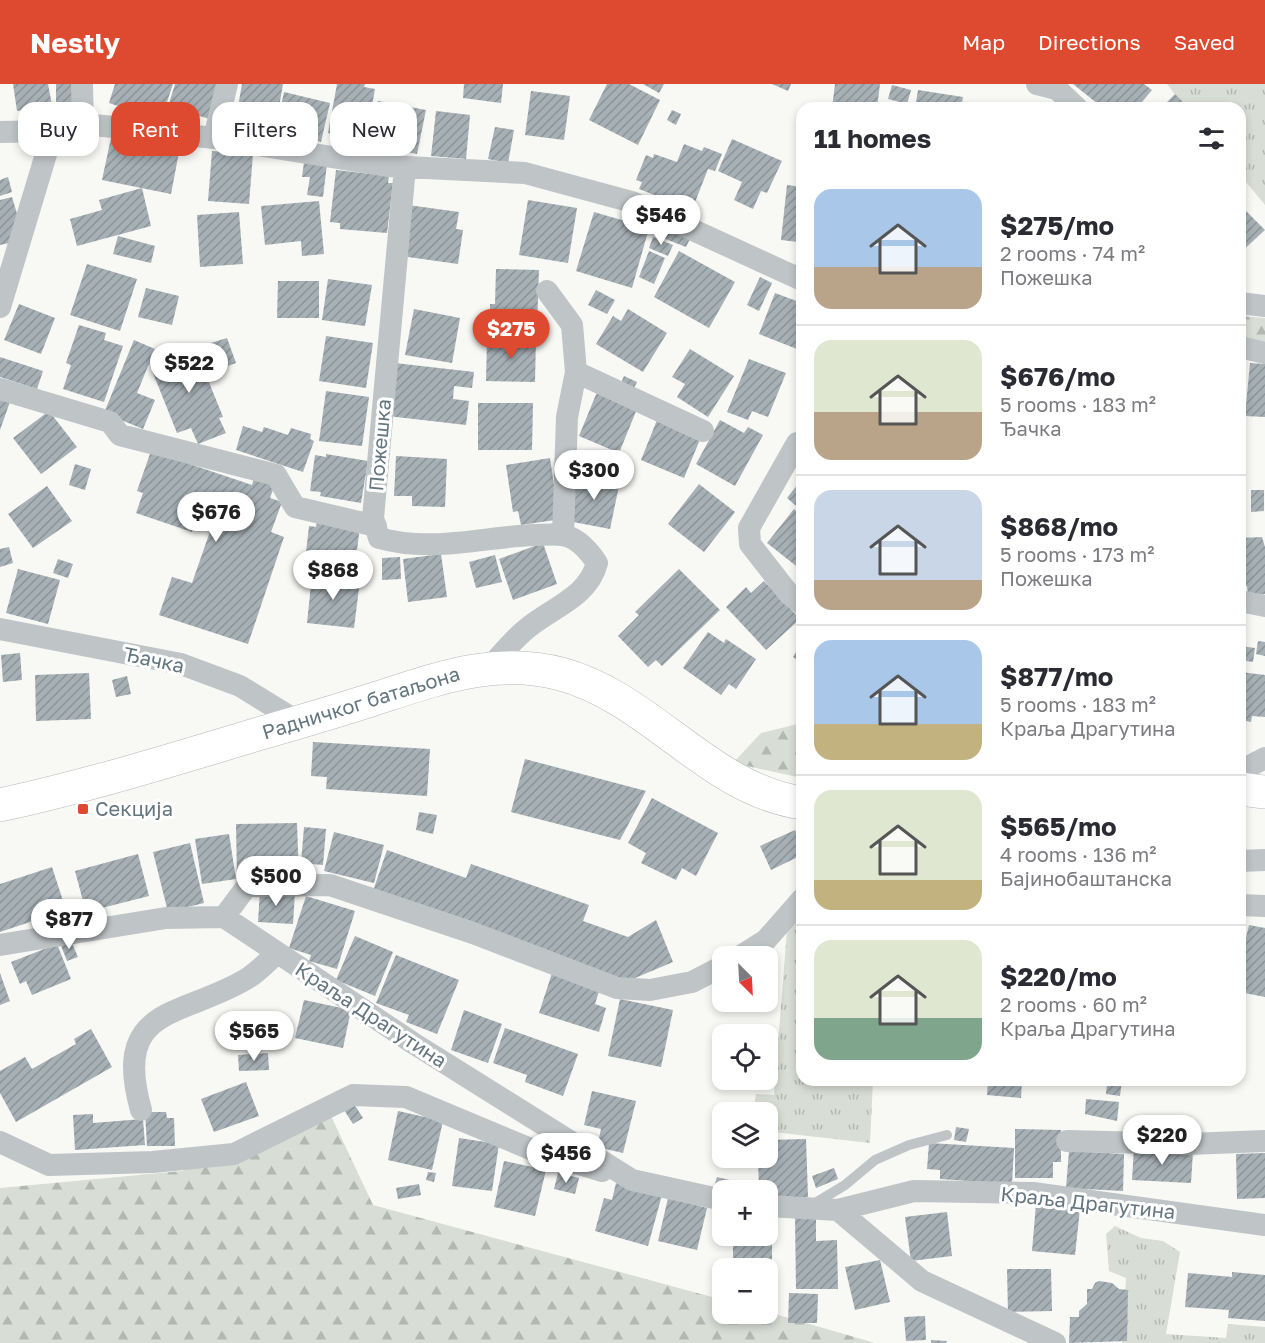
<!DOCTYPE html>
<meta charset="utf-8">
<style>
body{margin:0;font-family:"Golos Text",sans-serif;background:#f7f7f7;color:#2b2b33;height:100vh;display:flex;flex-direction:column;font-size:22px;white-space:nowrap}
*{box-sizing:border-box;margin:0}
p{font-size:20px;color:#7c7c81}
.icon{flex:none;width:33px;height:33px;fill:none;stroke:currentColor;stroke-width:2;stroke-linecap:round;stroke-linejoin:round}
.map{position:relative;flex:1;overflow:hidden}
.details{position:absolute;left:796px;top:18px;width:450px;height:984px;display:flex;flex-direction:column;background:#fff;border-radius:18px;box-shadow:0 3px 9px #0003}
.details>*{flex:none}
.banner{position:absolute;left:18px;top:18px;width:570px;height:54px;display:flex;gap:12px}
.needle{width:39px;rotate:156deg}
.tools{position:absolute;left:712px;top:862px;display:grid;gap:12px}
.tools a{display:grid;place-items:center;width:66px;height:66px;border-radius:12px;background:#fff;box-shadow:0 3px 9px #0003;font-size:30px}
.price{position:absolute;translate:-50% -51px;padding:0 14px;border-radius:21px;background:#fff;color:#222;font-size:20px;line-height:39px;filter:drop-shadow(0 2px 3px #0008)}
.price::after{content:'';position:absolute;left:50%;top:36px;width:18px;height:14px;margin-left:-9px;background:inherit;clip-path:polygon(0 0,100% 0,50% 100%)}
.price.current{background:#dd4a30;color:#fff}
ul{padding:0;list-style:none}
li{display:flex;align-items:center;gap:18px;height:150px;padding:0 18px}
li+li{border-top:2px solid #e1e1e2}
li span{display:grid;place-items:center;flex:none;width:168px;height:120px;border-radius:18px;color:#555}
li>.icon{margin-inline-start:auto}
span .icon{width:72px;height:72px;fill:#fffc;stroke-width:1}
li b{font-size:26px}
h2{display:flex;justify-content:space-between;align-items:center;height:72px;padding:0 18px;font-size:26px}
.tag{padding:0 21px;border-radius:18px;background:#fff;box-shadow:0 3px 9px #0003;font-size:21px;line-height:54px}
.tag.current{background:#dd4a30;color:#fff}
header{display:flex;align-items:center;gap:36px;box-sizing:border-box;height:84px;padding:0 30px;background:#dd4a30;color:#fff}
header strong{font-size:28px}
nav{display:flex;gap:33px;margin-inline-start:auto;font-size:21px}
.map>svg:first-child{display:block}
</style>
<header>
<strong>Nestly</strong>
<nav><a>Map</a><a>Directions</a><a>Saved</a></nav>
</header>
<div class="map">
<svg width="1265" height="1259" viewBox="0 0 1265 1259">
<defs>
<pattern id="grass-tufts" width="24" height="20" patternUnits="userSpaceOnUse" patternTransform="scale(1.5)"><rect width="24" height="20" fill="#d8ddd5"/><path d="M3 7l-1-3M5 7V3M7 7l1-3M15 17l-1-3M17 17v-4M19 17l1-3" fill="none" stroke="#b3b8b2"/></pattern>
<pattern id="forest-firs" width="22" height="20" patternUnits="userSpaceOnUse" patternTransform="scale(1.5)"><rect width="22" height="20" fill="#d8ddd5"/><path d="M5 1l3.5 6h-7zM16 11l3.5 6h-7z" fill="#b3b8b2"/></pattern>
<pattern id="building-hatch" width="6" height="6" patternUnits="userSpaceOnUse" patternTransform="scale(1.5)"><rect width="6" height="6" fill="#a6b0b5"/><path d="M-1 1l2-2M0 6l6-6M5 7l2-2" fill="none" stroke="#8b9498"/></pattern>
</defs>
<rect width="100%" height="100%" fill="#f8f8f5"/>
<path fill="url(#grass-tufts)" d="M 1167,0 L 1265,0 L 1265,121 L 1241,92 L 1240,24 L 1185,24 Z
M 802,831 L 802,996 L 873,996 L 870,1059 L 773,1048 L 769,1030 L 754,1023 L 756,1010 L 774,1011 L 787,846 Z
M 1115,1142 L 1141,1154 L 1163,1157 L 1180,1168 L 1166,1250 L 1226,1254 L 1228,1240 L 1265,1243 L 1265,1259 L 1122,1259 L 1126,1194 L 1109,1187 L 1106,1150 Z"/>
<path fill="url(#forest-firs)" d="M 1241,232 L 1265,234 L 1265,261 L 1241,271 Z
M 802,639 L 802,694 L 733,679 L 761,649 Z
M 331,1032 L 373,1121 L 723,1216 L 723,1230 L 768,1228 L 875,1259 L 0,1259 L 0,1104 L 182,1087 Z"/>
<path fill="url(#building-hatch)" d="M 13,0 L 48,0 L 52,21 L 17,27 Z
M 56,0 L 76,0 L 76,18 L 56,18 Z
M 115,0 L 173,0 L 161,36 L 109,19 Z
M 175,0 L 220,0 L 210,35 L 168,23 Z
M 242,0 L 283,0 L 275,46 L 235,40 Z
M 337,0 L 365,0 L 364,3 L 375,5 L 366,56 L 328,49 Z
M 464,0 L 503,0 L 501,19 L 463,14 Z
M 607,0 L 629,0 L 660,16 L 638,61 L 589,36 Z
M 643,0 L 664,0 L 659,9 Z
M 772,0 L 791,0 L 788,7 Z
M 835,0 L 880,0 L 877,24 L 832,24 Z
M 1073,0 L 1144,0 L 1152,6 L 1137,24 L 1103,24 Z
M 892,1 L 911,6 L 907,20 L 888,15 Z
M 918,6 L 963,13 L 961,24 L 915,24 Z
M 531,7 L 570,12 L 564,56 L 525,51 Z
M 284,8 L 330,19 L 321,58 L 276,47 Z
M 1175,10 L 1189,24 L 1171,24 L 1166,19 Z
M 378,17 L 426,26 L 417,70 L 369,61 Z
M 672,26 L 681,30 L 676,41 L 667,36 Z
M 436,27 L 470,31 L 466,75 L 431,72 Z
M 495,43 L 514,46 L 508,79 L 488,75 Z
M 111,54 L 179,68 L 171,110 L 102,96 Z
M 732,55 L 782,77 L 767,109 L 761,107 L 753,125 L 734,116 L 742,98 L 718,87 Z
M 684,60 L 702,67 L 704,63 L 722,70 L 715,87 L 708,85 L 690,131 L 660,119 L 662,114 L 639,105 L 642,98 L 636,96 L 646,71 L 653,74 L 654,70 L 677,78 Z
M 212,67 L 253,70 L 249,120 L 208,117 Z
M 304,78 L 327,80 L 323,113 L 307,111 L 310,93 L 302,93 Z
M 336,86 L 389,92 L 388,99 L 393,99 L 387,149 L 340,145 L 340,139 L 330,138 Z
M 8,93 L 12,108 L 0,112 L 0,96 Z
M 787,101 L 802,103 L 802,154 L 799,153 L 798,158 L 781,156 Z
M 142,104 L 151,142 L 77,162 L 70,135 L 102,126 L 99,116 Z
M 12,113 L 18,133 L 9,159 L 0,161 L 0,116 Z
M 528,116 L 577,124 L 568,179 L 519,171 Z
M 319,117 L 324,170 L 302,172 L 301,157 L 265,161 L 261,122 Z
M 408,121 L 459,128 L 456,145 L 463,146 L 458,180 L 401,172 Z
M 1240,121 L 1265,146 L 1240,169 Z
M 239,128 L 243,180 L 200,183 L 197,131 Z
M 594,128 L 649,144 L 632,204 L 576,187 Z
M 666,146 L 690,155 L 686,163 L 663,154 Z
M 118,152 L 155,162 L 151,179 L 113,170 Z
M 653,153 L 673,161 L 668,172 L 649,164 Z
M 649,167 L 665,174 L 654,200 L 639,193 Z
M 679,167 L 735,198 L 709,244 L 654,213 Z
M 87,180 L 137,195 L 120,247 L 70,231 Z
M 496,185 L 539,186 L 537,242 L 495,241 L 495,236 L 490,236 L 490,220 L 495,220 Z
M 760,193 L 772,199 L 759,227 L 747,221 Z
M 328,195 L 372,201 L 365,242 L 322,236 Z
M 278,197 L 319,197 L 319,234 L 277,234 Z
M 146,204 L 179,212 L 172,241 L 138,233 Z
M 596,206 L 615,216 L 607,230 L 588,221 Z
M 775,209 L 802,219 L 802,267 L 759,250 Z
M 19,220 L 55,234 L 41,270 L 4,256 Z
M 414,225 L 460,234 L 452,279 L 405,271 Z
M 628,225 L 667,249 L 643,288 L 596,260 L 613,232 L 621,237 Z
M 79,241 L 106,249 L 104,256 L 123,262 L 104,318 L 63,305 L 71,281 L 66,279 Z
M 326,252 L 373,259 L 366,304 L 319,297 Z
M 227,254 L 236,279 L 216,286 L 207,260 Z
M 487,255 L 536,255 L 535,298 L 486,297 Z
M 134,256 L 155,265 L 137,309 L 155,316 L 143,345 L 104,329 Z
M 194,261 L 223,333 L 219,334 L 226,349 L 198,360 L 191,344 L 177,349 L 149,279 Z
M 690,265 L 734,292 L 708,333 L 677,313 L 685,300 L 672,293 Z
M 0,273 L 43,287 L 37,305 L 0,293 Z
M 749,275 L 786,289 L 768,333 L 752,327 L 748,336 L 727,328 Z
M 395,279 L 474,288 L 472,304 L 454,302 L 453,315 L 469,317 L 466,341 L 388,332 Z
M 1250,279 L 1265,280 L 1265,333 L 1245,332 Z
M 624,292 L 637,298 L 633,306 L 621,299 Z
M 326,307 L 369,313 L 362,362 L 319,357 Z
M 597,308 L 637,325 L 619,369 L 579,352 Z
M 0,311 L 11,315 L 0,346 Z
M 478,319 L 533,319 L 532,366 L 478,366 Z
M 49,327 L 77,363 L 41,390 L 13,354 Z
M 657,336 L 701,353 L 684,394 L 641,376 Z
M 720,336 L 744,349 L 748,343 L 763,351 L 735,402 L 696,380 Z
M 243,342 L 262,348 L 264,343 L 288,351 L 291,344 L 311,350 L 310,355 L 314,357 L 303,388 L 236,366 Z
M 151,367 L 252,401 L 254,394 L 275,400 L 270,414 L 282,418 L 271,448 L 284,453 L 248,560 L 159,531 L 172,493 L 192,499 L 213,439 L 197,433 L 192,448 L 136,429 L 143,409 L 137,407 Z
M 326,370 L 368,377 L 361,419 L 320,412 L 321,408 L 310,407 L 315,371 L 326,373 Z
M 396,372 L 447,375 L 445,423 L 412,422 L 412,412 L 394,412 Z
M 550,374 L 557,422 L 553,422 L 555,436 L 521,441 L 518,427 L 513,428 L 506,381 Z
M 75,380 L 91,385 L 85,406 L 69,401 Z
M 578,388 L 620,397 L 610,445 L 568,437 Z
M 802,395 L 802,427 L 787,414 Z
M 699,400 L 735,428 L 704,468 L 668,440 Z
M 47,402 L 72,437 L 33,464 L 8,430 Z
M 1251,406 L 1264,406 L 1264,427 L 1251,428 Z
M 794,425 L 802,432 L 802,482 L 800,485 L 767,459 Z
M 317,437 L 360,442 L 354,491 L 313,486 L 314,478 L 305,477 L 309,442 L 316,443 Z
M 1262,453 L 1265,463 L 1265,510 L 1248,511 L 1247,502 L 1240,502 L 1240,454 Z
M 543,459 L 557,500 L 513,516 L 499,475 Z
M 9,463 L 13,479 L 0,483 L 0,465 Z
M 441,470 L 447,513 L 408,518 L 403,475 Z
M 495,471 L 502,498 L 476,504 L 469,478 Z
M 400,473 L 401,495 L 382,496 L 382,474 Z
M 58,475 L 73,480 L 68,494 L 53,489 Z
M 18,485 L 60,496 L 48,540 L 6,529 Z
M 679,485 L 720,526 L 662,582 L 656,576 L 648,583 L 618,552 L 639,531 L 635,528 Z
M 312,491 L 360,496 L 354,544 L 307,539 Z
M 764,497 L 800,535 L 766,566 L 726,523 L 746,503 L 751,509 Z
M 708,548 L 724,559 L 726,555 L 756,575 L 736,605 L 729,600 L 721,611 L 683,584 Z
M 1258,557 L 1265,558 L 1265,572 L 1256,570 Z
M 802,558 L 802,579 L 793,573 Z
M 1240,562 L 1255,564 L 1253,578 L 1240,576 Z
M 20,569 L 22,596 L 3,598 L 1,571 Z
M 1240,588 L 1265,591 L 1265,633 L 1252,632 L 1251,638 L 1240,636 Z
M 89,589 L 91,635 L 36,637 L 35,591 Z
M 127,592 L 131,610 L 116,613 L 112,596 Z
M 313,658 L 430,665 L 427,712 L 326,705 L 327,693 L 311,692 Z
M 525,675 L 646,707 L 620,756 L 511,728 Z
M 652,714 L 718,749 L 696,792 L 682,784 L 676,796 L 641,779 L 646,769 L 628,759 Z
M 419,728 L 437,731 L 433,750 L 416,746 Z
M 297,739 L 299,796 L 237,798 L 236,740 Z
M 304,743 L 326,745 L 323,781 L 301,779 Z
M 795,746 L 802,761 L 802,771 L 771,786 L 760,762 Z
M 334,748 L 384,761 L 374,799 L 324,787 Z
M 229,750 L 236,795 L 202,800 L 195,755 Z
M 190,759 L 204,819 L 168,828 L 153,768 Z
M 387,766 L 466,794 L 471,780 L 589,821 L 583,837 L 628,853 L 656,836 L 673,878 L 628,897 L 373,807 Z
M 138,770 L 149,812 L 86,828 L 75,787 Z
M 52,783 L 66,826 L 0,848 L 0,800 Z
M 260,806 L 295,808 L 293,840 L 258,838 Z
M 306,812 L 355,827 L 337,885 L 309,877 L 311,871 L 289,864 Z
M 1249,841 L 1265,844 L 1265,913 L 1240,908 L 1240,879 Z
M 355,852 L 393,868 L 375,912 L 336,896 Z
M 70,855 L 78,873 L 67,877 L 60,859 Z
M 57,860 L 71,895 L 32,911 L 26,897 L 20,900 L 11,878 Z
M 396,871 L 459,896 L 437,950 L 406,938 L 409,931 L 376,919 Z
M 553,886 L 601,901 L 595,920 L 606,924 L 599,948 L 539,929 Z
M 0,889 L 10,917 L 0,921 Z
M 620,915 L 673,926 L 661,983 L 608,972 Z
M 304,916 L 351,926 L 343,964 L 295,954 Z
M 464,926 L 502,940 L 488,979 L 451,966 Z
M 505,944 L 578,970 L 563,1012 L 525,998 L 527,991 L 493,979 Z
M 91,945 L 112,983 L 16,1038 L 0,1009 L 0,987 L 25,973 L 32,985 L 76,960 L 74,955 Z
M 268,969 L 269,986 L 239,987 L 238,971 Z
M 988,996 L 1022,996 L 1021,1014 L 987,1011 Z
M 1100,996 L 1122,996 L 1120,1012 L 1106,1010 L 1107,1000 L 1100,999 Z
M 246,998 L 259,1032 L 214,1048 L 201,1015 Z
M 592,1007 L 636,1017 L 623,1069 L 597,1063 L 601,1045 L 584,1041 Z
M 1086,1015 L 1119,1018 L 1117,1037 L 1085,1030 Z
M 354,1020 L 363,1034 L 353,1040 L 344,1026 Z
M 398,1027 L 443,1037 L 432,1086 L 388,1076 Z
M 145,1028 L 166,1028 L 167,1034 L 174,1034 L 175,1062 L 147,1062 Z
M 93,1030 L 93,1039 L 143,1035 L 145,1061 L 75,1066 L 73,1031 Z
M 956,1043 L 969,1045 L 966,1058 L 954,1056 Z
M 1015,1045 L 1061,1046 L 1061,1078 L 1053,1078 L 1053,1094 L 1015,1094 Z
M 459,1054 L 499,1060 L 492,1107 L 452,1102 Z
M 806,1055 L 808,1113 L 768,1114 L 768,1107 L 759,1107 L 758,1074 L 768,1074 L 768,1056 Z
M 929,1059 L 1014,1064 L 1012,1100 L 940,1095 L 940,1086 L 927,1085 Z
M 1134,1064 L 1193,1067 L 1191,1099 L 1132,1096 Z
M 1069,1067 L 1124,1070 L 1123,1107 L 1066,1104 Z
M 1265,1069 L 1265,1114 L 1237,1115 L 1236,1070 Z
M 504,1077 L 546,1086 L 535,1132 L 494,1123 Z
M 834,1084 L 838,1095 L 816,1104 L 812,1092 Z
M 428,1088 L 436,1089 L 434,1098 L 426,1096 Z
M 558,1089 L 579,1094 L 575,1110 L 554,1105 Z
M 717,1093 L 738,1098 L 736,1107 L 713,1106 Z
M 616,1099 L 662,1111 L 648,1162 L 595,1147 L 604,1114 L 612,1116 Z
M 419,1100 L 421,1111 L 398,1115 L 396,1104 Z
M 668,1114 L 707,1124 L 697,1166 L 658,1157 Z
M 1036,1120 L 1080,1125 L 1075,1171 L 1032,1167 Z
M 947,1128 L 952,1172 L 911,1177 L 905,1133 Z
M 795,1133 L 816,1133 L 816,1157 L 837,1156 L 838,1205 L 796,1205 Z
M 768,1143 L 772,1143 L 772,1187 L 733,1185 L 733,1152 L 768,1152 Z
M 880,1176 L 890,1218 L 855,1226 L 845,1183 Z
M 1007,1185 L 1051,1185 L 1052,1227 L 1008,1228 Z
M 1232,1188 L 1265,1191 L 1265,1237 L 1228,1234 L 1229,1226 L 1185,1223 L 1188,1189 L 1232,1193 Z
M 1099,1197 L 1112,1199 L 1119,1205 L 1128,1206 L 1127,1257 L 1069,1259 L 1070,1233 L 1079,1233 L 1079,1227 L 1087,1220 L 1087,1205 L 1092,1205 L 1095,1199 Z
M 789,1209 L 818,1210 L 817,1239 L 788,1239 Z
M 925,1232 L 926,1256 L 906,1257 L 904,1233 Z
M 931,1256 L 947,1257 L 946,1259 L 931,1259 Z"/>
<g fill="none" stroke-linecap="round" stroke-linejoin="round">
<g stroke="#b3b9bc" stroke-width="34">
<path id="primary" d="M 1240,705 L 1265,708
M 0,721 C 87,702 172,676 258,650 C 296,639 334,628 371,616 C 434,596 494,572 561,590 C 651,614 708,705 802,719"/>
</g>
<path stroke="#bfc4c7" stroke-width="10" d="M 812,1121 L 845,1101 L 875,1076 L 909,1061 L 947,1051"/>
<path stroke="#bfc4c7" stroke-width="22" d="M 82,0 L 83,42
M 1037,0 L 1057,5 L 1077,24
M 0,48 L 53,47 L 94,41 L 214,54 L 387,82 L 525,89 L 632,118 L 802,196
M 214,54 L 227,0
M 405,83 L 373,434 L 379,454 C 432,469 482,453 534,451 C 543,451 553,450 562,451 C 577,453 589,467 597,479 C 588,514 550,524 524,547 C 511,558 500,572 489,584
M 547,207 L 572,241 L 576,288 L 567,333 L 563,451
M 1240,219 L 1265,222
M 0,223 L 53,47
M 1240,263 L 1265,269
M 576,288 L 703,347
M 0,305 L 110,338 L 120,351 L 276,391 L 295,423 L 376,442
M 802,358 L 797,359 L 749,444 L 750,460 L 789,510 L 802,520
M 1240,517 L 1265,522
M 0,545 L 181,580 L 240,602 L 297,637
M 1240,687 L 1265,674
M 1240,777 L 1265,776
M 1240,821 L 1265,822
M 224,833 L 247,802 L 330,801 L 473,849 L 617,904 L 650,906 L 692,898 L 723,882
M 0,861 L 166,834 L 224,833 L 413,959 L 632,1096 L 723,1116
M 739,873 L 766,856 L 802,815
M 141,1026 C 111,920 183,934 248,894 C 258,888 267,878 276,870
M 1067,1057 L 1189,1060 L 1265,1057
M 0,1058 L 49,1081 L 153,1078 L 234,1070 L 353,1011 L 406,1013 L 533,1066 L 602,1087
M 768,1122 L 838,1126 L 914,1107 L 1033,1109 L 1265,1141
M 838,1126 L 922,1197 L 1055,1259"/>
<use href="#primary" stroke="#fff" stroke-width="33"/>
</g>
<rect fill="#dd4a30" stroke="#fff" stroke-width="2" x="77" y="719" width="12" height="12" rx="3"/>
<g text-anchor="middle" stroke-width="6" stroke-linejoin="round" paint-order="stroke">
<g font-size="20" fill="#64767f" stroke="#fff">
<text transform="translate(380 361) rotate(-85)" y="7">Пожешка</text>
<text transform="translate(154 576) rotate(12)" y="7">Ђачка</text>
<text transform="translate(361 619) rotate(-17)" y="7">Радничког батаљона</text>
<text transform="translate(371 931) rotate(33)" y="7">Краља Драгутина</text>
<text transform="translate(1088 1119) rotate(6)" y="7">Краља Драгутина</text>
</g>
<g font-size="20" fill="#64767f" stroke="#fff" text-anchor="start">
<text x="95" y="732">Секција</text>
</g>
</g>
</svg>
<div class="tools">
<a><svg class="needle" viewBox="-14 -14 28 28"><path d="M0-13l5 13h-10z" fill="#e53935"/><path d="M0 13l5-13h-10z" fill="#7c7c81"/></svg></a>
<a><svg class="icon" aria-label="locate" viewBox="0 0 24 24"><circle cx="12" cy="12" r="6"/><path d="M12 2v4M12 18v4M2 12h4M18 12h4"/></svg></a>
<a><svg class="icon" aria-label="layers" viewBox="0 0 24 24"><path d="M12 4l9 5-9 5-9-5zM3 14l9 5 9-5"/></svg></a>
<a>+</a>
<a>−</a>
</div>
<b class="price" style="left:661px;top:162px">$546</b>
<b class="price current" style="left:511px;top:276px">$275</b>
<b class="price" style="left:189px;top:310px">$522</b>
<b class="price" style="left:594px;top:417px">$300</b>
<b class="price" style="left:216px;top:459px">$676</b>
<b class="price" style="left:333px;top:517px">$868</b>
<b class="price" style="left:276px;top:823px">$500</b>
<b class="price" style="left:69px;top:866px">$877</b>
<b class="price" style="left:254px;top:978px">$565</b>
<b class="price" style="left:1162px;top:1082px">$220</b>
<b class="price" style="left:566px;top:1100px">$456</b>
<div class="banner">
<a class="tag">Buy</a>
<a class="tag current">Rent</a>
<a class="tag">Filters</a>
<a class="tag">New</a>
</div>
<section class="details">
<h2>11 homes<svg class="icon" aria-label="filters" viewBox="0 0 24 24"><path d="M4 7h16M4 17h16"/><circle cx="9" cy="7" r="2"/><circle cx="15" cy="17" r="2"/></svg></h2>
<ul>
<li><span style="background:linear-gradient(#a9c7e8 65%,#b9a48a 0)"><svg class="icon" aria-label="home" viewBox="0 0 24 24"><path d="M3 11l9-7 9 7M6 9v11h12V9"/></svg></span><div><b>$275/mo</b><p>2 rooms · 74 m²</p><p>Пожешка</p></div></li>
<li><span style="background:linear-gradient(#dfe7d0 60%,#b9a48a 0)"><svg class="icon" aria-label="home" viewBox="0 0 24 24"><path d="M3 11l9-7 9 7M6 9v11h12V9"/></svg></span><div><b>$676/mo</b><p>5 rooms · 183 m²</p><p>Ђачка</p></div></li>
<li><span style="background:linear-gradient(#c9d6e8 75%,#b9a48a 0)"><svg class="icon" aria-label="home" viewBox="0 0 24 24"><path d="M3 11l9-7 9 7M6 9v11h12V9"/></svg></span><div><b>$868/mo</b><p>5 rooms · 173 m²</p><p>Пожешка</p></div></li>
<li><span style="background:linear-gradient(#a9c7e8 70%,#c2b280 0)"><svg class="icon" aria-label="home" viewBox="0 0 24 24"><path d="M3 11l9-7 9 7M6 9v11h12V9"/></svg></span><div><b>$877/mo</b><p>5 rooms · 183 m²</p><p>Краља Драгутина</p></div></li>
<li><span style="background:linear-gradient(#dfe7d0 75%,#c2b280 0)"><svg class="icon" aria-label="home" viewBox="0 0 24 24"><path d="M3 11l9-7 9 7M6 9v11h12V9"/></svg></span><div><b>$565/mo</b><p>4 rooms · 136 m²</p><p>Бајинобаштанска</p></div></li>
<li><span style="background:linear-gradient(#dfe7d0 65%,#7fa58c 0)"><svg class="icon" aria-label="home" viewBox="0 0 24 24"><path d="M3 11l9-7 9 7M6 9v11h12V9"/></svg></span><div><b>$220/mo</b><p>2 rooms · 60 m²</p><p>Краља Драгутина</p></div></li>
</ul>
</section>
</div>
